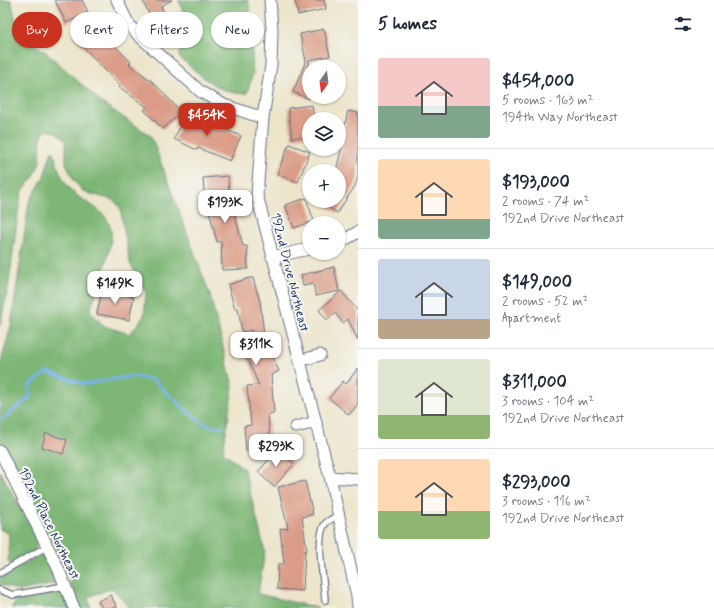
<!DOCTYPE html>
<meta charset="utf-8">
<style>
body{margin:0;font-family:Mynerve,sans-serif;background:#f6f6f7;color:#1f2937;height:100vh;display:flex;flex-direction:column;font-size:15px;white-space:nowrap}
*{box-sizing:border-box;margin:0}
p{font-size:13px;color:#747a83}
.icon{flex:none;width:22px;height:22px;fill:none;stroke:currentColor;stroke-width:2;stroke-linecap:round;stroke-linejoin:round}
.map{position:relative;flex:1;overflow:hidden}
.side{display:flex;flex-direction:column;background:#fff;width:356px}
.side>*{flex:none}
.hud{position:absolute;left:12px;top:12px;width:286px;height:36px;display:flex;gap:8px}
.needle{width:26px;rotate:194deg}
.fabs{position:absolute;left:302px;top:60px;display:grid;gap:8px}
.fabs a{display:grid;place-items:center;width:44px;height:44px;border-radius:50%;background:#fff;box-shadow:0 1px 3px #0004;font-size:20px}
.price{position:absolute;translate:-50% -34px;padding:0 9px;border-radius:8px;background:#fff;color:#222;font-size:13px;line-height:26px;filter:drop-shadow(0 1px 2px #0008)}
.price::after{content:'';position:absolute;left:50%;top:24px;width:12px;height:9px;margin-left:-6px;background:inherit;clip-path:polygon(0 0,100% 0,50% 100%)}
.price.current{background:#c8321e;color:#fff}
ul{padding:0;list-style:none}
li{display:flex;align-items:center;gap:12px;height:100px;padding:0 20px}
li+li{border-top:1px solid #e0e1e3}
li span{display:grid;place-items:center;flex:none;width:112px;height:80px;border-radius:4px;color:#555}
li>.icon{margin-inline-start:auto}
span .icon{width:48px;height:48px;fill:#fffc;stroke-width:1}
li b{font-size:17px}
h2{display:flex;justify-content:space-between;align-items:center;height:48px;padding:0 20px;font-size:17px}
.tag{padding:0 14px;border-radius:18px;background:#fff;box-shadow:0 1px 3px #0004;font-size:14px;line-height:36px}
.tag.current{background:#c8321e;color:#fff}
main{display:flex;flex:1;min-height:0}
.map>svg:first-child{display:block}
</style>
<main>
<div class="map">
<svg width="358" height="608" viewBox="0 0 358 608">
<rect width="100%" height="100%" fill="#f6f6f2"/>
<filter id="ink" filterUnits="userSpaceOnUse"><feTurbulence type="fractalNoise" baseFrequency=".025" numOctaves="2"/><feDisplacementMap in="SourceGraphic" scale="8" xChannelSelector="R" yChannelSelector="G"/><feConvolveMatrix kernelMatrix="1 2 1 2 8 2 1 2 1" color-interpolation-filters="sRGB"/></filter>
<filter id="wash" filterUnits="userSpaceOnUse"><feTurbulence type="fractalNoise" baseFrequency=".012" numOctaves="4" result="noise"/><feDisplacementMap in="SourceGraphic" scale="16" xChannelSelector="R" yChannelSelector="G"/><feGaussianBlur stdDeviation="0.9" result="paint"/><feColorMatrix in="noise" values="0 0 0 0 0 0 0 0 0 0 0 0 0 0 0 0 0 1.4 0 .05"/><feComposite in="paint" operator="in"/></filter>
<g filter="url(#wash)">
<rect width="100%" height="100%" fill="#ece5ca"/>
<path fill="#7db674" stroke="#4c7269" d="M 0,0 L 11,0 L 19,34 L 47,53 L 102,103 L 151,136 L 210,295 L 233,386 L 223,452 L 244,469 L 265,551 L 258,594 L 318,608 L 130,608 L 112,588 L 88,597 L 91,608 L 81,608 L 48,531 L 0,440 L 0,365 L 11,326 L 29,202 L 43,179 L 52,151 L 54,152 C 56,164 61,178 69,188 C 82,204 105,206 111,229 C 115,245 95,294 90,311 L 104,326 L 130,334 L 144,316 L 146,292 L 130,263 L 120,207 L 113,200 L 84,192 L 74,181 L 66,163 L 66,141 L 56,132 L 46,130 L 41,138 L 40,162 L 34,176 L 22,192 L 19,206 L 9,283 L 0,326 Z
M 179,0 L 248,0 L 250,9 L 253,74 L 247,93 C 220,97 199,73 179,57 L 183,13 Z
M 0,471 L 37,538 L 35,550 L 11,564 L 8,562 L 9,534 L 0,529 Z
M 40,555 C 50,556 53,571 57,579 L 54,584 L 19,591 L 0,584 L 0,578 Z
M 57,591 L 65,595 L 70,608 L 11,608 L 19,598 Z"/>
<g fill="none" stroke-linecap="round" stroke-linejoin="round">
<path stroke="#7ab4eb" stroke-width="3" d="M 3,419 L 30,397 L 29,386 L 47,372 L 85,384 L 132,376 L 153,380 L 188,412 L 206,425 L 223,427"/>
</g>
<g id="blocks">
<path fill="#da9c86" d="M 55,0 L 82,0 L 88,12 L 66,23 Z
M 142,0 L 172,0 L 161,6 L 166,17 L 154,23 Z
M 295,0 L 324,0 L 326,9 L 298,15 Z
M 95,18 L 110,35 L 107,38 L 131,62 L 129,64 L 154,83 L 181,112 L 163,129 L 144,110 L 147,107 L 119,87 L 120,86 L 73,36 Z
M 324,29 L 330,56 L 309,60 L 309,99 L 293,92 L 306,61 L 300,34 Z
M 312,105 L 314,119 L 309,119 L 309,136 L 292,138 L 288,108 Z
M 348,111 L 358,113 L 358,176 L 355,186 L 337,213 L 319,201 L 339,201 L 339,171 L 336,171 L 345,134 L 343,133 Z
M 187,113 L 241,136 L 230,161 L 198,148 L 197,150 L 174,139 Z
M 289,144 L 310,152 L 298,182 L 277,174 Z
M 228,176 L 230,210 L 233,209 L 243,246 L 247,246 L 248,269 L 222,270 L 221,241 L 217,242 L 207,203 L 205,203 L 203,178 Z
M 306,198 L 314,221 L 294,228 L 285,205 Z
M 334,267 L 339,291 L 316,296 L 313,284 L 303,286 L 301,275 Z
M 249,278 L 253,278 L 260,302 L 266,350 L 269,348 L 279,371 L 271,375 L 274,413 L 268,414 L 270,442 L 278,449 L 246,451 L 244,426 L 251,425 L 247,386 L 259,385 L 247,358 L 255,355 L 251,330 L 242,332 L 238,308 L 235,309 L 228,285 Z
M 102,290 L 134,297 L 129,320 L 97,314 Z
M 341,291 L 358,311 L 358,340 L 348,319 L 343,323 L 335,313 L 327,320 L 319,310 Z
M 358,368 L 358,404 L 349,415 L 329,398 L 343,381 L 346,384 Z
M 46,433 L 67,440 L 63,454 L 42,447 Z
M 278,449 L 294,464 L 274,487 L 258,472 Z
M 305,481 L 313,514 L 302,517 L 307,551 L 305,551 L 303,591 L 277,589 L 278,564 L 284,564 L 280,529 L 288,528 L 278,487 Z
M 111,595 L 117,608 L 102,608 L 98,601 Z"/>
</g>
</g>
<g filter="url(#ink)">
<use href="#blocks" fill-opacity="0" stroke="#646f84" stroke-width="1"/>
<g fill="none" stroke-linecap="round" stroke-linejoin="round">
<g stroke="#646f84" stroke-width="8">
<path id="lane" d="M 0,573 L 46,547
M 0,590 L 13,595 L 65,586
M 325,600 C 324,583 315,537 325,524 C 328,520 334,518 339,515"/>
</g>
<g stroke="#646f84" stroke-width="13">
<path id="street" d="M 117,0 L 128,23 L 138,35 L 201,92 L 224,105 L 263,118
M 270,0 L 272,30 L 271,65 L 263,118 L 257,195 L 330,477 L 357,596 L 358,607
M 339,243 L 358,232
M 272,257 L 309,249
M 299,361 L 320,355
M 296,427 L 316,422
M 0,451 L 58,568 L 74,608
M 330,477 L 358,479"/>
</g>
<use href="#lane" stroke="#fff" stroke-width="5.5"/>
<use href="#street" stroke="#fff" stroke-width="11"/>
</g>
</g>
<g text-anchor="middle" stroke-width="4" stroke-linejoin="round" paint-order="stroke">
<g font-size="13" fill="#1b2f5e" stroke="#f6f6f2">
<text transform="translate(291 272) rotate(76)" y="5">192nd Drive Northeast</text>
<text transform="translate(50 523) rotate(64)" y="5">192nd Place Northeast</text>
</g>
</g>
</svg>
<div class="fabs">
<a><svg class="needle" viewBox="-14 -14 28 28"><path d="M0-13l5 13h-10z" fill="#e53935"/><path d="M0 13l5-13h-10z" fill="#747a83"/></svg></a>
<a><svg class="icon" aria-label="layers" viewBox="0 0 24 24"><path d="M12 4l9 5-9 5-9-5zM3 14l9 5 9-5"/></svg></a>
<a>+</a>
<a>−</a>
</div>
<b class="price current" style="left:207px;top:137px">$454K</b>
<b class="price" style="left:225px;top:224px">$193K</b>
<b class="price" style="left:115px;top:305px">$149K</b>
<b class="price" style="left:256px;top:366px">$311K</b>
<b class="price" style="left:276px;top:468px">$293K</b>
<div class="hud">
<a class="tag current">Buy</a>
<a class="tag">Rent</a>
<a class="tag">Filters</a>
<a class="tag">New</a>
</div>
</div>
<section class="side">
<h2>5 homes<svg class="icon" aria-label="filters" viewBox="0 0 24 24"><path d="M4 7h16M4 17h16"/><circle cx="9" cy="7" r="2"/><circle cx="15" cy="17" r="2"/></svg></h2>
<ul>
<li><span style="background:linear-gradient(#f6c9c9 60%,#7fa58c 0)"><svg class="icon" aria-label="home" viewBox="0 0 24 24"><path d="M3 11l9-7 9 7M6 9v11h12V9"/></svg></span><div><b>$454,000</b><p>5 rooms · 163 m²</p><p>194th Way Northeast</p></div></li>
<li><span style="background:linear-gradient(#ffd9b3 75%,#7fa58c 0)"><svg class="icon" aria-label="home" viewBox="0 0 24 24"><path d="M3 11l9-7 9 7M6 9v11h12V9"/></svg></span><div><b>$193,000</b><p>2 rooms · 74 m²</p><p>192nd Drive Northeast</p></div></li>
<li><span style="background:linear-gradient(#c9d6e8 75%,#b9a48a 0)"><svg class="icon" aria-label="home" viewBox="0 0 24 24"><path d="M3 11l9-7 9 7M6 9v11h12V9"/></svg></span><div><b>$149,000</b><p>2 rooms · 52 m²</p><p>Apartment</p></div></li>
<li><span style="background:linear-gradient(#dfe7d0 70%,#8fb573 0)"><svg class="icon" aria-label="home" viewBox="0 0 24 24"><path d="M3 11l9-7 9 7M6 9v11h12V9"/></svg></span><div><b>$311,000</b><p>3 rooms · 104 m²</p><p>192nd Drive Northeast</p></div></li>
<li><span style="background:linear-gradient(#ffd9b3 65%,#8fb573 0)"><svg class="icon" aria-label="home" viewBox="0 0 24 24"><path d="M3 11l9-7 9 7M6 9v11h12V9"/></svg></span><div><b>$293,000</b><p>3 rooms · 116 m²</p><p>192nd Drive Northeast</p></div></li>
</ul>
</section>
</main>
